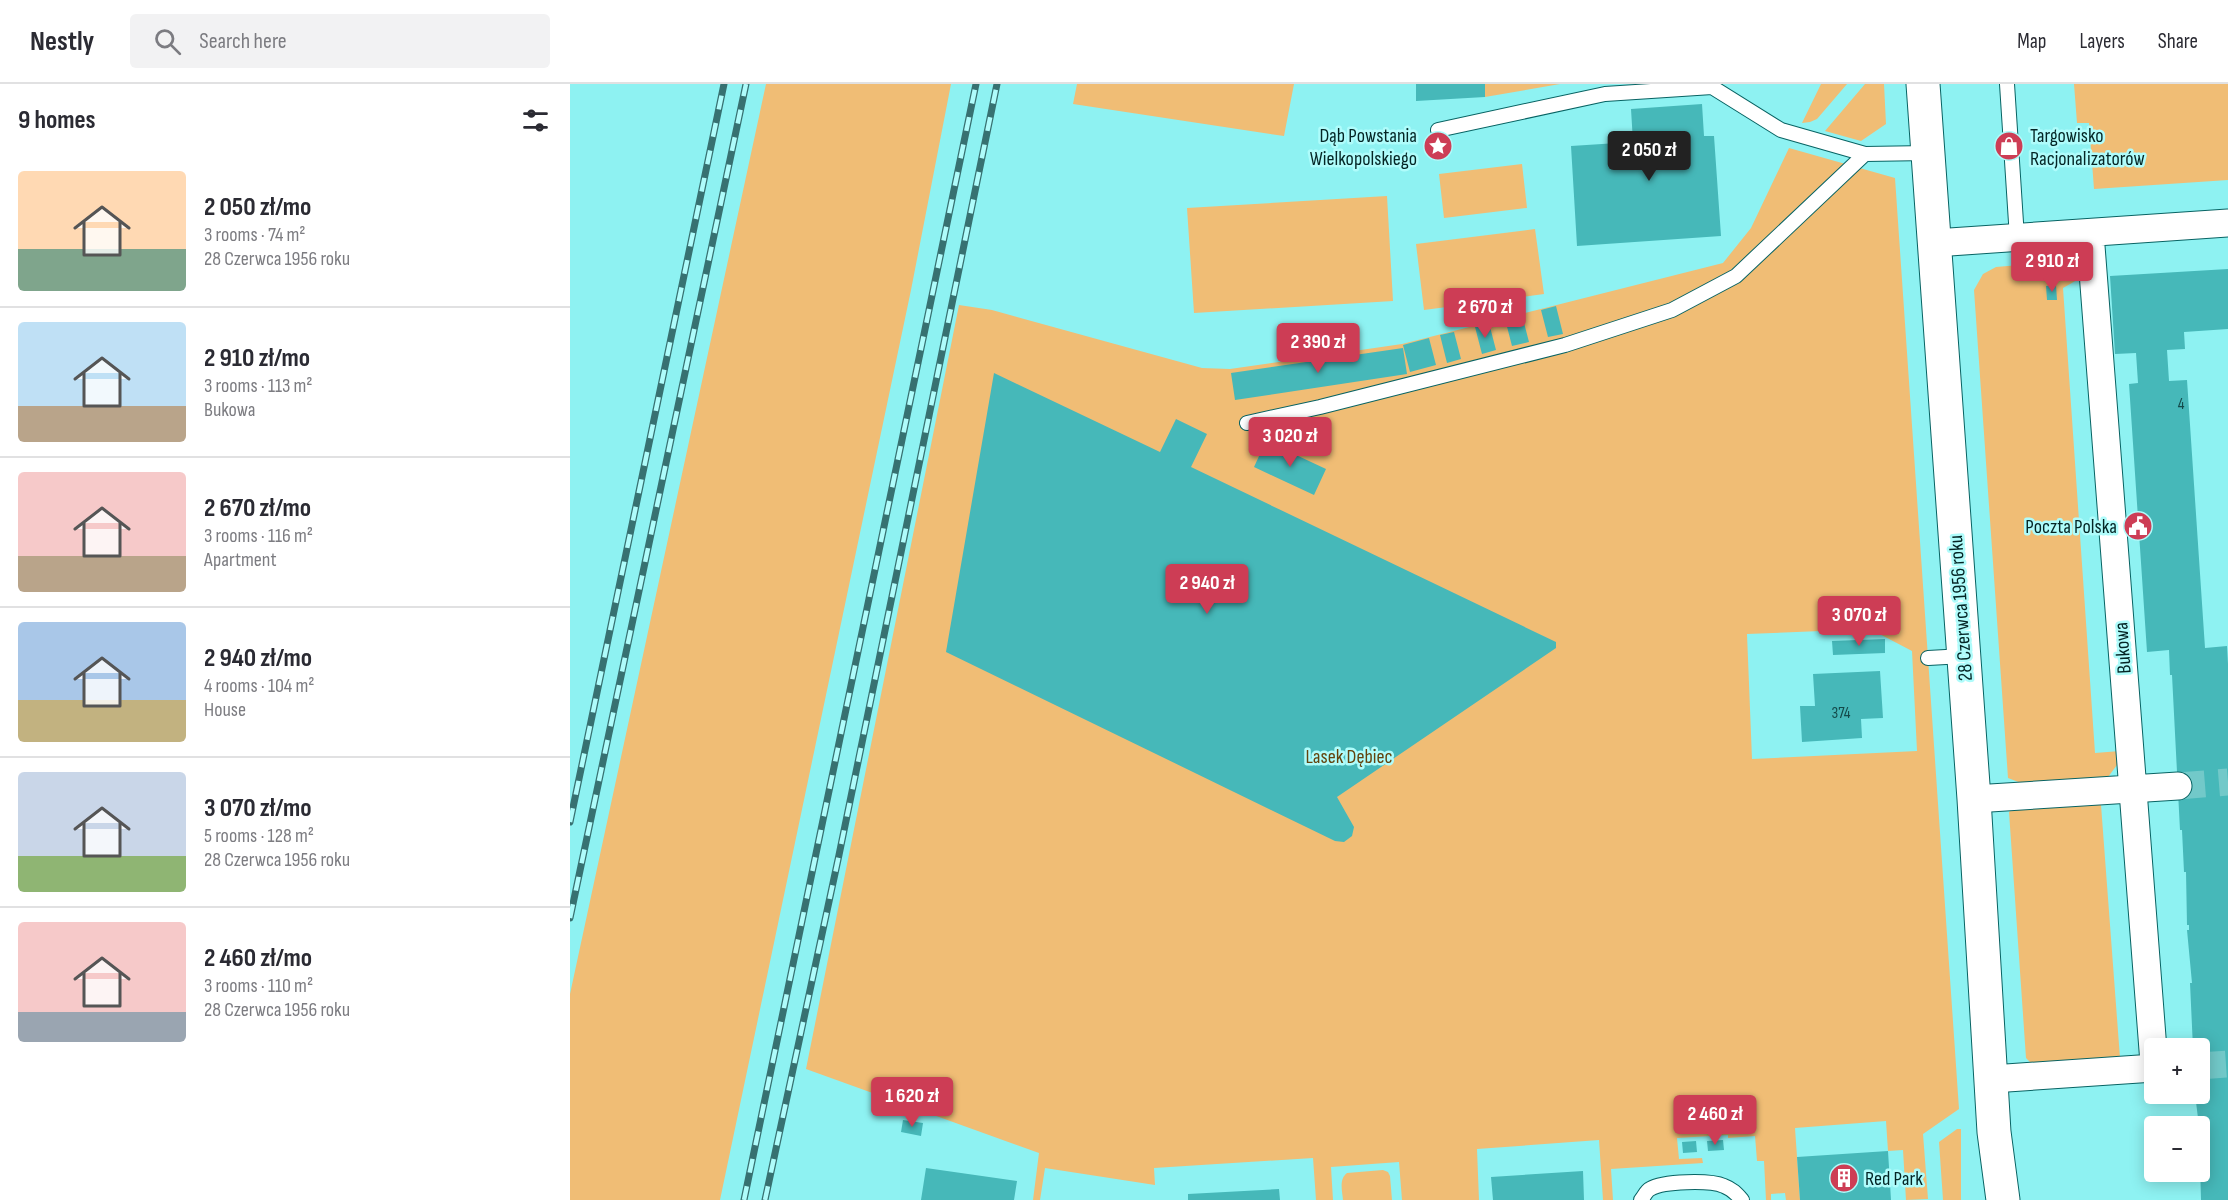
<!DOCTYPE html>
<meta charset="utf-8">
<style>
body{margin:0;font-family:"Sofia Sans Condensed",sans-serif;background:#f2f2f3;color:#2b2b33;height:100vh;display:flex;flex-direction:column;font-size:22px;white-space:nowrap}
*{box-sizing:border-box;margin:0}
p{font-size:20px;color:#7c7c81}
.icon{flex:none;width:33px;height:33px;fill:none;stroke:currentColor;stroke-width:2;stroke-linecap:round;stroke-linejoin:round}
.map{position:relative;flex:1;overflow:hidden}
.side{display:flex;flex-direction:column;background:#fff;width:570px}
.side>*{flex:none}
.tools{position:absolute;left:1574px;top:954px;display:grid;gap:12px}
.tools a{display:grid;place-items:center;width:66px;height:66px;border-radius:6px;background:#fff;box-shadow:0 3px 15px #0003;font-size:30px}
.price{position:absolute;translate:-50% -51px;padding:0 14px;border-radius:6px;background:#cd3d55;color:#fff;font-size:20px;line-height:39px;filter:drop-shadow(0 2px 3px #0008)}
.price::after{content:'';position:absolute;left:50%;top:36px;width:18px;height:14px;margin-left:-9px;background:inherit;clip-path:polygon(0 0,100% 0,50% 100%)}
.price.current{background:#222;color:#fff}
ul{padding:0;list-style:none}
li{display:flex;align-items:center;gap:18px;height:150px;padding:0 18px}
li+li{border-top:2px solid #e1e1e2}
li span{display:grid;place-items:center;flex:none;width:168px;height:120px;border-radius:6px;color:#555}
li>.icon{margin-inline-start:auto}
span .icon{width:72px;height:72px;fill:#fffc;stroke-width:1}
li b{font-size:26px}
h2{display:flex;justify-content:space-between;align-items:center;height:72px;padding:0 18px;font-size:26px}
header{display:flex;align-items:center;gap:36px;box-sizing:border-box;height:84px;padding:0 30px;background:#fff;border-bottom:2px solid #e1e1e2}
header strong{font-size:28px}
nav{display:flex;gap:33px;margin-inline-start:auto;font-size:21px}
.search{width:420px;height:54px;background:#f2f2f3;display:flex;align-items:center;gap:15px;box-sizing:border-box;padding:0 21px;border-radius:6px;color:#7c7c81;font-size:22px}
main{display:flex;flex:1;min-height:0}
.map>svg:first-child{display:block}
</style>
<header>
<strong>Nestly</strong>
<div class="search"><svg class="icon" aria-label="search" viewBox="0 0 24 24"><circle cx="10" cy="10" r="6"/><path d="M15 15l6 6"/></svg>Search here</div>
<nav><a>Map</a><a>Layers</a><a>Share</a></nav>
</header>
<main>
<section class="side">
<h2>9 homes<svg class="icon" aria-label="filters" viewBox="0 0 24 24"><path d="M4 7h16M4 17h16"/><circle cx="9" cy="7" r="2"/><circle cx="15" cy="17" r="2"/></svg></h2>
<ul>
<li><span style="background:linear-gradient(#ffd9b3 65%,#7fa58c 0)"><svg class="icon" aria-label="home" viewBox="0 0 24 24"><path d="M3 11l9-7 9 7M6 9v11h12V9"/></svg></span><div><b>2 050 zł/mo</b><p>3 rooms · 74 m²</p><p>28 Czerwca 1956 roku</p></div></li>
<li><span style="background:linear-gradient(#bfe0f5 70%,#b9a48a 0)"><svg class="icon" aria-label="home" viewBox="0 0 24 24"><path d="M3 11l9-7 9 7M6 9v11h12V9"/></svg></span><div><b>2 910 zł/mo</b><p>3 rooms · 113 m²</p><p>Bukowa</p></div></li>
<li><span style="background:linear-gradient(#f6c9c9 70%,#b9a48a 0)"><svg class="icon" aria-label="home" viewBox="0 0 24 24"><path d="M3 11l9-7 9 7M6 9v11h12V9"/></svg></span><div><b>2 670 zł/mo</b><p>3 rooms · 116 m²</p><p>Apartment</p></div></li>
<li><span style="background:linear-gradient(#a9c7e8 65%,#c2b280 0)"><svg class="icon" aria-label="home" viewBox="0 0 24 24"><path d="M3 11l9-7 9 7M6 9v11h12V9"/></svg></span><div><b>2 940 zł/mo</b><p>4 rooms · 104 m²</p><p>House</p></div></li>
<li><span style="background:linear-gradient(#c9d6e8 70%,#8fb573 0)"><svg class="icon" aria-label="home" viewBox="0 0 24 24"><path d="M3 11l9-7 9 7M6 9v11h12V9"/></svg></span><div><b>3 070 zł/mo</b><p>5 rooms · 128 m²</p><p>28 Czerwca 1956 roku</p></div></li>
<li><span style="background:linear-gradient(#f6c9c9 75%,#9aa5b1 0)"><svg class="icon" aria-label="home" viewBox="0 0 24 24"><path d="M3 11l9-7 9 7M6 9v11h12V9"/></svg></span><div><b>2 460 zł/mo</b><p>3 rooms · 110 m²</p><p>28 Czerwca 1956 roku</p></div></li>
</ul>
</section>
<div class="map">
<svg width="1658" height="1116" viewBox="0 0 1658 1116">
<rect width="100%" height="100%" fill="#8ef2f2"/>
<path fill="#f0bd75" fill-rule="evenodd" d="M 196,0 L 381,0 L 341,206 L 150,1116 L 0,1116 L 0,910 Z
M 507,0 L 724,0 L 714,52 L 503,20 Z
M 915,0 L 990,0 L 915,13 Z
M 1251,0 L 1277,0 L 1247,35 L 1240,38 L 1232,39 Z
M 1295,0 L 1314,0 L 1316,40 L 1291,57 L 1255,47 Z
M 1504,0 L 1658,0 L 1658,96 L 1524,105 L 1519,39 L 1507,39 Z
M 1219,64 L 1325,94 L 1389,1025 L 1353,1050 L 1358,1115 L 1336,1116 L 1333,1066 L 1318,1067 L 1316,1037 L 1225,1044 L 1230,1116 L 1216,1116 L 1215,1109 L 1201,1110 L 1201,1116 L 1196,1116 L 1194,1077 L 1187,1077 L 1185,1052 L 1158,1054 L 1158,1051 L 1107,1054 L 1109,1075 L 1132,1074 L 1133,1079 L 1041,1085 L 1043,1116 L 1033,1116 L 1029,1056 L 907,1065 L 909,1116 L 832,1116 L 829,1078 L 761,1083 L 763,1116 L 746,1116 L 743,1074 L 584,1084 L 585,1101 L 475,1084 L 470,1116 L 463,1116 L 469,1069 L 236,985 L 389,221 L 422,226 L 632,284 L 660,285 L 832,260 L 1153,179 L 1181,144 ZM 1300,545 L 1342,567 L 1347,667 L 1182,675 L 1177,550 Z
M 952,80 L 957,124 L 874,134 L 869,90 Z
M 817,112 L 823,217 L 624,229 L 617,124 Z
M 965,145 L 974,210 L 854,226 L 846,160 Z
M 1505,176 L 1511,182 L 1514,192 L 1493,204 L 1525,669 L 1550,667 L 1550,677 L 1538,693 L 1451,699 L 1438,694 L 1404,206 L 1413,190 L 1426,183 Z
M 1523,716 L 1531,721 L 1550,974 L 1461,979 L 1456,974 L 1439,728 L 1449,720 Z
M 1387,1045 L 1391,1045 L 1391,1116 L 1373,1116 L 1369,1058 Z
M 813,1086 L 818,1088 L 820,1092 L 822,1116 L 773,1116 C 772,1106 769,1095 777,1089 Z"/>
<path fill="#46b8b9" d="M 846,0 L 915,0 L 915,13 L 846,17 Z
M 1132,20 L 1134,52 L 1144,52 L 1151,152 L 1007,162 L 1001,62 L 1063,58 L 1061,25 Z
M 1658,185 L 1658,245 L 1614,248 L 1615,265 L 1597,266 L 1599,297 L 1617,296 L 1635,564 L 1657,562 L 1658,580 L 1658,1116 L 1631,1116 L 1629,1042 L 1625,1010 L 1629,1010 L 1629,964 L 1623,964 L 1620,899 L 1622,899 L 1617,846 L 1619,846 L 1619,841 L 1617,841 L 1616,788 L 1614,788 L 1612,746 L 1610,746 L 1602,591 L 1600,591 L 1599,566 L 1577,568 L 1559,300 L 1568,299 L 1566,269 L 1545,270 L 1540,192 Z
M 1486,201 L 1487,216 L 1477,216 L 1476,202 Z
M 986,222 L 993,250 L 978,253 L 971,226 Z
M 952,231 L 959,258 L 942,262 L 935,235 Z
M 919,239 L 926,266 L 912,270 L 905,243 Z
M 884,248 L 891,275 L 877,279 L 870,251 Z
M 859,254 L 866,281 L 840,288 L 833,261 Z
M 833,264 L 837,290 L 665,316 L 661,289 Z
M 424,289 L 590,368 L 606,335 L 637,350 L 621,383 L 986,558 L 986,564 L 767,713 L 784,743 L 782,752 L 774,758 L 765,757 L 376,568 Z
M 696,357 L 756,385 L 744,411 L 684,383 Z
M 1315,555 L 1315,569 L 1263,571 L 1262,557 Z
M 1310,587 L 1313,634 L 1291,635 L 1292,654 L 1232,658 L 1230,622 L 1245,622 L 1243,590 Z
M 333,1036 L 353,1039 L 351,1052 L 331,1048 Z
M 1153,1056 L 1154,1066 L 1138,1067 L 1137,1057 Z
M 1126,1057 L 1127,1068 L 1113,1069 L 1112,1058 Z
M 1318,1067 L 1321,1116 L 1230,1116 L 1227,1073 Z
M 356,1084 L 447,1097 L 444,1116 L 351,1116 Z
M 1013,1087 L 1014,1116 L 923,1116 L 921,1093 Z
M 709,1105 L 710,1116 L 618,1116 L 618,1110 Z"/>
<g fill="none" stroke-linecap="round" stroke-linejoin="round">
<path stroke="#72c9c9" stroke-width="27" stroke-dasharray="27 14" stroke-linecap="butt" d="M 1608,702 L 1658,698
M 1629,982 L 1658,980"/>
<g stroke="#086363" stroke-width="16">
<path id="service" d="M 1437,0 L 1447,154
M 868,46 L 1035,10 L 1142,3 L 1211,46 L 1295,70
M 677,339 L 750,323 L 995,261 L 1102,226 L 1166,192 L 1295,70 L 1358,69
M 1358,574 L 1394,572
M 1071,1116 C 1074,1113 1076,1107 1080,1105 C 1093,1097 1140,1096 1154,1102 C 1162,1105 1166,1109 1172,1116"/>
</g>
<g stroke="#086363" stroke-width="29">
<path id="minor" d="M 1520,149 L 1584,979
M 1365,159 L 1658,139
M 1404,715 L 1608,702
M 1422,995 L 1584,984"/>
</g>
<g stroke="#086363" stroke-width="35">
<path id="tertiary" d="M 1353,0 L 1404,715 L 1424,1048 L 1433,1116"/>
</g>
<use href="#service" stroke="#fff" stroke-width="14"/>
<use href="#minor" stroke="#fff" stroke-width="27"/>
<use href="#tertiary" stroke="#fff" stroke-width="33"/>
<g stroke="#377171" stroke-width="7">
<path id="rail" d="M 0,738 L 154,0
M 0,834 L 176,0
M 174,1116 L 406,0
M 195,1116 L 269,771 L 427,0"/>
</g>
<use href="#rail" stroke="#affcfb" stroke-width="4.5" stroke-dasharray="14" stroke-linecap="butt"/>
</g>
<defs>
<g id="sight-disc" transform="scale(1.5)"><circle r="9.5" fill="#cd3d55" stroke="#affcfb"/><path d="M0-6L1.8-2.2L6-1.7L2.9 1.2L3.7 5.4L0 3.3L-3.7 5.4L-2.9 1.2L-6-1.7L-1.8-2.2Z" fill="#fff"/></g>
<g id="shop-disc" transform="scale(1.5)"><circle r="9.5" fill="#cd3d55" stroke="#affcfb"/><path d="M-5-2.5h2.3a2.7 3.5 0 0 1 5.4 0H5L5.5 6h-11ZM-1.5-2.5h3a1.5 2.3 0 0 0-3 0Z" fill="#fff"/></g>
<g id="civic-disc" transform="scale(1.5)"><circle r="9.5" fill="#cd3d55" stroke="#affcfb"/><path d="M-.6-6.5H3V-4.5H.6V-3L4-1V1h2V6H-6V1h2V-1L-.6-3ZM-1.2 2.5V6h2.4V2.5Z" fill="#fff"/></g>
<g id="building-disc" transform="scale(1.5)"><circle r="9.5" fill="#cd3d55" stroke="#affcfb"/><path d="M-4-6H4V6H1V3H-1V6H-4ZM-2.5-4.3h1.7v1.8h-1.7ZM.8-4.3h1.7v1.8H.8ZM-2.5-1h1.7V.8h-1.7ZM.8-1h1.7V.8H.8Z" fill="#fff"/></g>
</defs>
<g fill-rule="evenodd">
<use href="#sight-disc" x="868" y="62"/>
<use href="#shop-disc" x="1439" y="62"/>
<use href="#civic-disc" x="1568" y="442"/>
<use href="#building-disc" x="1274" y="1094"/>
</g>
<g text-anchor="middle" stroke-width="5" stroke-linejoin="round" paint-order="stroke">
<g font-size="16" fill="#144a4a">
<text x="1611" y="325">4</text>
<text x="1271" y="634">374</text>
</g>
<g font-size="20" fill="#042525" stroke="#affcfb" text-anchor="end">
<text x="847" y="58">Dąb Powstania<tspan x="847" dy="23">Wielkopolskiego</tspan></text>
<text x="1460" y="58" text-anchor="start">Targowisko<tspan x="1460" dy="23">Racjonalizatorów</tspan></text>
<text x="1547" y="449">Poczta Polska</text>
<text x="1295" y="1101" text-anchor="start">Red Park</text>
</g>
<g font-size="20" fill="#042525" stroke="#affcfb">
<text transform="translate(1390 524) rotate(-94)" y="7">28 Czerwca 1956 roku</text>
<text transform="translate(1552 564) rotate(-94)" y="7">Bukowa</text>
</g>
<g font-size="20" fill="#63430d" stroke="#affcfb">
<text x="779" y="679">Lasek Dębiec</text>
</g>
</g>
</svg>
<div class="tools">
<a>+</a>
<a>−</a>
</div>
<b class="price current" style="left:1079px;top:98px">2 050 zł</b>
<b class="price" style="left:1482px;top:209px">2 910 zł</b>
<b class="price" style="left:915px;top:255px">2 670 zł</b>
<b class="price" style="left:748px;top:290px">2 390 zł</b>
<b class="price" style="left:720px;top:384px">3 020 zł</b>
<b class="price" style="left:637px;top:531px">2 940 zł</b>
<b class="price" style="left:1289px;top:563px">3 070 zł</b>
<b class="price" style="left:342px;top:1044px">1 620 zł</b>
<b class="price" style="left:1145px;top:1062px">2 460 zł</b>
</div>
</main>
